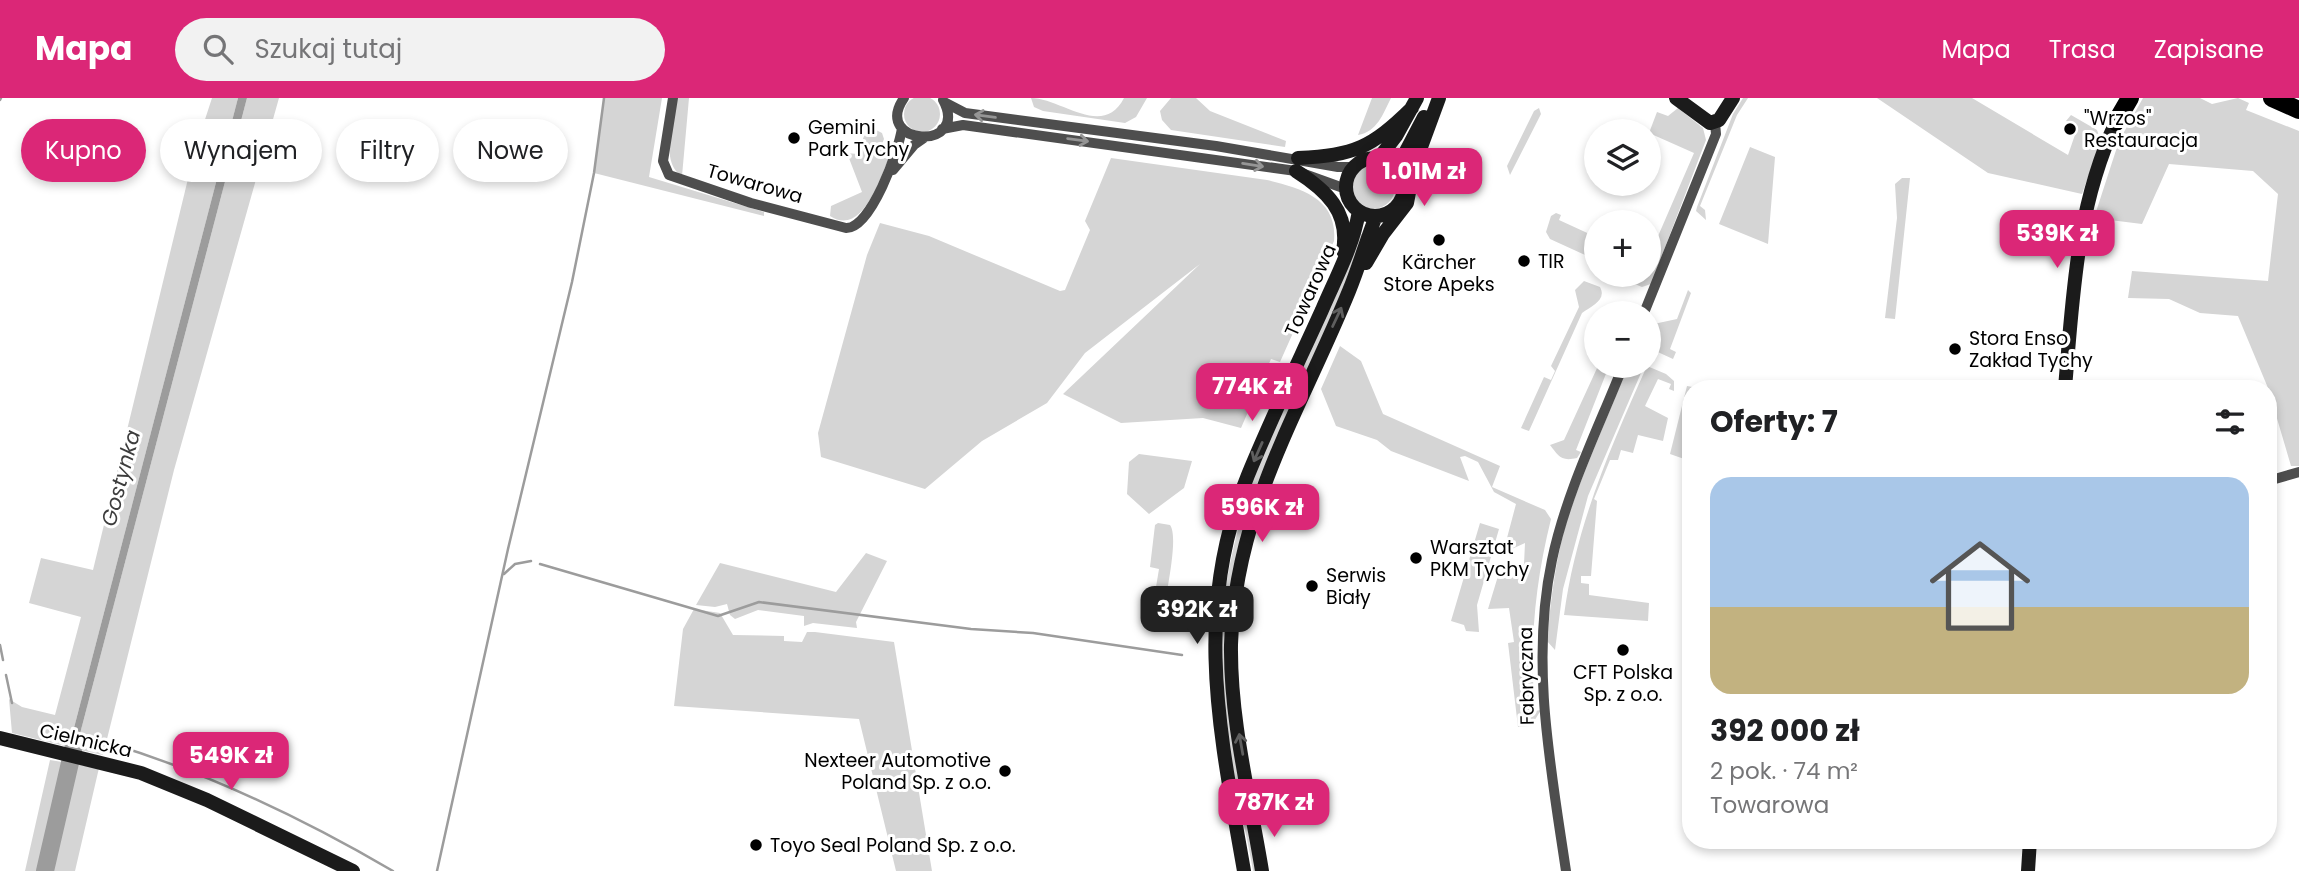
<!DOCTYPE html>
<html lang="pl">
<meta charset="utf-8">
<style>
body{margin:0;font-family:Poppins,sans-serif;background:#f2f2f2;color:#202124;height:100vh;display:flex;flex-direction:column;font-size:26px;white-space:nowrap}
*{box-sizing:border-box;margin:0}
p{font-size:23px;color:#757577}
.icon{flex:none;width:38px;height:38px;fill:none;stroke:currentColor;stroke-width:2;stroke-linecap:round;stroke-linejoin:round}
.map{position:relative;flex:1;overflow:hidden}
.details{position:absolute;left:1682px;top:282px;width:595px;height:469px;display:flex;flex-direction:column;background:#fff;border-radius:28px;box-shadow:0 4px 10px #0003}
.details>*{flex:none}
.banner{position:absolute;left:21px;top:21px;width:665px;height:63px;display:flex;gap:14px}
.tools{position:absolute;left:1584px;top:21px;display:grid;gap:14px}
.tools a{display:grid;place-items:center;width:77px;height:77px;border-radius:50%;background:#fff;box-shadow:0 4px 10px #0003;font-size:35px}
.price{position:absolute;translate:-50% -60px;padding:0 16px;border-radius:14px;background:#db2777;color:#fff;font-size:23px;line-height:46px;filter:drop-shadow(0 2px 4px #0008)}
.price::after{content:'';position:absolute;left:50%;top:42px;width:21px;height:16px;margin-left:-10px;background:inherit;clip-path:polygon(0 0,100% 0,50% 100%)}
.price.selected{background:#222;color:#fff}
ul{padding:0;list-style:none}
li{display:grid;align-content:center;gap:14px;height:371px;padding:0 28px}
li span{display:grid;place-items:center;height:217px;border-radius:21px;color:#555}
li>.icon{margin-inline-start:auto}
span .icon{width:126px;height:126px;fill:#fffc;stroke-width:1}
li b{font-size:30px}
h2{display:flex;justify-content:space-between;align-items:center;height:84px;padding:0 28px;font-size:30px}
.tag{padding:0 24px;border-radius:32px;background:#fff;box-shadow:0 4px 10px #0003;font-size:24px;line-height:63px}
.tag.selected{background:#db2777;color:#fff}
header{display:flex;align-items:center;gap:42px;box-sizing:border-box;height:98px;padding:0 35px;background:#db2777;color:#fff}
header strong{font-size:33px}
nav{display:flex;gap:38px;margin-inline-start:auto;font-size:24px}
.search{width:490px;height:63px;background:#f2f2f2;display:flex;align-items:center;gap:18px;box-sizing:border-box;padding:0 24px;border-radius:38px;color:#757577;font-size:26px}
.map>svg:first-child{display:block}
</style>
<header>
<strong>Mapa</strong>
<div class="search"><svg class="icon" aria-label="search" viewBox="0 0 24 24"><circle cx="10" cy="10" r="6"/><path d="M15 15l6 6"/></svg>Szukaj tutaj</div>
<nav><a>Mapa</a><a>Trasa</a><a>Zapisane</a></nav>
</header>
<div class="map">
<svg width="2299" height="773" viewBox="0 0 2299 773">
<rect width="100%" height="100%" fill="#fff"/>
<path fill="#d5d5d5" d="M904 16a18 18 0 1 1 36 0a18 18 0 1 1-36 0Z
M 212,0 L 238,0 L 69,649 L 12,635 L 9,601 L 22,609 L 55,617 L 81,519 L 29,505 L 41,460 L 93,472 L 195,52 Z
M 247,0 L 279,0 L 174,372 L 103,657 L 76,651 Z
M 604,0 L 662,0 L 649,79 L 764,114 L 764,118 L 594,75 Z
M 677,0 L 689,0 L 682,78 C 659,64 674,23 677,0 Z
M 1031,0 C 1061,0 1103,41 1124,0 L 1147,0 L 1136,19 L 1125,25 L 1043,13 L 1034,9 Z
M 1171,0 L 1196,0 L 1210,13 L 1286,43 L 1285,49 L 1171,32 L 1162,22 L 1160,13 Z
M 1372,0 L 1391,0 C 1383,16 1377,34 1358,37 Z
M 1743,0 L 1748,0 L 1737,17 L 1700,108 L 1705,112 L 1706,122 L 1696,113 L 1697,109 L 1733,16 Z
M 1877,0 L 1972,0 L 2068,57 L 2077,31 L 2075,27 L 2066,23 L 2071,17 L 2097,32 L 2101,43 L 2082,96 L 1988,75 Z
M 2143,0 L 2200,0 L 2212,6 L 2238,0 L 2249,5 L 2246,12 L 2299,33 L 2299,368 L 2291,368 L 2268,290 L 2238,218 L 2200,215 L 2169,201 L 2128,200 L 2132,173 L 2268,183 L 2278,96 L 2253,73 L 2169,66 L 2142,126 L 2094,120 L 2119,43 Z
M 1539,10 L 1541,16 L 1510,77 L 1507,68 L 1534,13 Z
M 1678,10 L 1703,30 L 1706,42 L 1651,186 L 1642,189 L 1630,184 L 1627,177 L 1639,180 L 1641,177 L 1648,177 L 1649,159 L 1694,55 L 1649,35 L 1657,14 L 1668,18 Z
M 868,28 L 882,35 L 884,41 L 880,51 L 891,55 C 881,77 863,140 830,118 L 831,108 L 862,94 L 847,55 L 857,56 Z
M 1750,49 L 1775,59 L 1768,146 L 1719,126 Z
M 1111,60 L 1267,82 C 1300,90 1338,100 1334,143 L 1280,264 L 1271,261 L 1241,330 L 1203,320 L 1121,325 L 1063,296 L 1200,166 L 1085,255 L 1047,305 L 982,343 L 925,391 L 821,359 L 818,335 L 867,157 L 880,125 L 929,138 L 1060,193 L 1065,192 L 1090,132 L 1085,123 Z
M1351 89a22 22 0 1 1 44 0a22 22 0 1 1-44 0Z
M 1902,80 L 1910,80 L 1895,221 L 1885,220 L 1897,120 L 1895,86 Z
M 1556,115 L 1561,117 L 1559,122 L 1596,139 L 1596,162 L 1550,141 L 1546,134 L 1551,118 Z
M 1359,134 L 1366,139 L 1256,388 L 1235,464 L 1228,517 L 1256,773 L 1253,773 C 1244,719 1228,666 1222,612 C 1204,438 1292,288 1359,134 Z
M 1584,183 L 1600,189 C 1607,202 1592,208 1582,215 L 1529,333 L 1521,330 L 1544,279 L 1551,282 L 1555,273 L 1551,268 L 1579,209 L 1575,192 Z
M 1688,192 L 1691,195 L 1670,251 L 1676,254 L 1673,261 L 1649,250 L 1649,227 L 1677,221 Z
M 1340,248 L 1361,263 L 1383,316 L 1500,368 L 1492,389 L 1545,412 L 1551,421 C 1535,486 1529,546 1535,613 L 1541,612 L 1531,628 L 1518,629 L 1508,545 L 1514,544 L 1509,510 L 1488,511 L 1498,478 L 1524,466 L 1525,445 L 1503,455 L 1516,406 L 1494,394 L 1478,364 L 1465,358 L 1460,359 L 1469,383 L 1391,353 L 1377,342 L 1336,328 L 1321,291 Z
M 1598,268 L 1609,268 L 1576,352 L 1581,354 L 1577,360 C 1560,364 1558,357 1550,347 L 1564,342 Z
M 1633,268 L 1644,268 L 1588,398 L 1563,491 L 1555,552 L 1547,543 C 1551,500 1556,456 1569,416 C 1586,366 1608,319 1627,270 Z
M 1647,268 L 1666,276 L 1674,283 L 1674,293 L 1669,291 L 1671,286 L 1658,281 L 1645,308 L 1668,320 L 1663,343 L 1638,337 L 1633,355 L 1621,352 L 1618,362 L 1610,362 L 1594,401 L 1597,403 L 1591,478 L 1581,478 L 1581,485 L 1589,486 L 1589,497 L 1649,505 L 1648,523 L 1564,517 C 1576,428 1610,350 1647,268 Z
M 1687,288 L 1698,290 L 1690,290 L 1690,363 L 1670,356 Z
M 1139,356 L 1192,363 L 1184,390 L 1149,416 L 1127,396 L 1129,364 Z
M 1158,425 L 1170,427 C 1180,441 1163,506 1162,527 L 1154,532 L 1146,517 L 1154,501 L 1159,471 L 1150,469 L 1155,427 Z
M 1480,425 L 1499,431 L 1477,507 L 1479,534 L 1466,533 L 1464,527 L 1451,523 Z
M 866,455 L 887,463 L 856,524 L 857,530 L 813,525 L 804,528 L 804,518 L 758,512 L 735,521 L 730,517 L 727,506 L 715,509 L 696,507 L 720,465 L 836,494 Z
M 694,511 L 720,515 L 733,537 L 784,538 L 784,543 L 802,544 L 807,534 L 815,534 L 894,544 L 932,773 L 896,773 L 859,621 L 674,608 L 683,531 Z
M 50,662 L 99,670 L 75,773 L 25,773 Z"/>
<path fill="#9c9c9c" d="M 238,0 L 247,0 L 76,651 L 69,649 Z"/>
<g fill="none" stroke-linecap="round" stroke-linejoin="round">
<path stroke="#9c9c9c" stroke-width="2.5" d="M 0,2 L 1,0
M 540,466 L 718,518 L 759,504 L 971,531 L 1033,535 L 1182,557
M 504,476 L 515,466 L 531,463
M 0,547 L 3,562
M 6,577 L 12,605
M 79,637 L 89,640
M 109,645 C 208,675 304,721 393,773
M 437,773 L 508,451 L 572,184 L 594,75 L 604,0"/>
<path stroke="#9c9c9c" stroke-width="18" d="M 45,773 L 75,643"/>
<path stroke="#4e4e4e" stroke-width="10" d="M 673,0 L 663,63 L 669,77 L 751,105 L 846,130 C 871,131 899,52 902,30
M 904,0 C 871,48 971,54 943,2
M 944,4 L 965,15 L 1216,48 L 1338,69 L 1354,69
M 942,31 L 963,27 L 1296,73 L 1346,91
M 893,72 L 914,47 L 924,40
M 1644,215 L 1716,36 L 1715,25
M 2268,383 L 2299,374
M 1566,773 C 1551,671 1530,565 1552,462 C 1566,395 1598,331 1623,268"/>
<path stroke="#1b1b1b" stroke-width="14" d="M 1676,0 L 1710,25 L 1719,22 L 1733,0
M 1298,60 C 1355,57 1371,50 1412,10
M 1379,60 L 1396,38 L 1417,0
M1346 89a29 29 0 1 1 58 0a29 29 0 1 1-58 0Z
M 1296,73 C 1326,92 1350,114 1343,153
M 1401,75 L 1403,59 L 1424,19
M 1366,165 L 1383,136 L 1407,105 L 1414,68 L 1439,0
M 2065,290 C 2073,198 2076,109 2116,24
M 0,640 L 141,675 L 207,702 L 353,773
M 1244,773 C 1220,635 1192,512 1248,377 C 1271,321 1297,267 1322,212 C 1336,179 1353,149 1359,113
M 1262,773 C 1250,699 1230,623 1231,547 C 1235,413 1300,313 1349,193 C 1359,169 1366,143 1376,118
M 2028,773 L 2030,742"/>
<path stroke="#000" stroke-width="18" d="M 2272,0 L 2299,12
M 2116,24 L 2130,0"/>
</g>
<defs><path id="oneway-shaft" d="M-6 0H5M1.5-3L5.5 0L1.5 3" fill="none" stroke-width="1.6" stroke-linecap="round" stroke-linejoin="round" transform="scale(1.75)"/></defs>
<g stroke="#959595">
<use href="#oneway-shaft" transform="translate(985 18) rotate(-172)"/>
<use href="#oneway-shaft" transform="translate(1078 42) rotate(8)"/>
<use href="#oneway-shaft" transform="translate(1253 67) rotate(9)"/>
</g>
<g stroke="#5f5f5f">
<use href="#oneway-shaft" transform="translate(1337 219) rotate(-65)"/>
<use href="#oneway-shaft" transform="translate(1258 354) rotate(114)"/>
<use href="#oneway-shaft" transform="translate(1241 646) rotate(-100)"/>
</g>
<g fill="#000" stroke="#fff" stroke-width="2.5">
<circle cx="2070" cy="31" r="7"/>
<circle cx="794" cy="40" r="7"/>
<circle cx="1439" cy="142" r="7"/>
<circle cx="1524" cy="163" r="7"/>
<circle cx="1955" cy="251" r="7"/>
<circle cx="1416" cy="460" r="7"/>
<circle cx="1312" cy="488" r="7"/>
<circle cx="1623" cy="552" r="7"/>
<circle cx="1005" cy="673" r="7"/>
<circle cx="756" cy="747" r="7"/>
</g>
<g text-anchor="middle" stroke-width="6" stroke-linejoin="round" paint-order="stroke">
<g font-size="19" fill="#000" stroke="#fff" text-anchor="start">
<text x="2084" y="27">"Wrzos"<tspan x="2084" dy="22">Restauracja</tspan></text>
<text x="808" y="36">Gemini<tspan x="808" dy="22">Park Tychy</tspan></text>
<text x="1538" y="170">TIR</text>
<text x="1439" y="171" text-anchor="middle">Kärcher<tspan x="1439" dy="22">Store Apeks</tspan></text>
<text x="1969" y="247">Stora Enso<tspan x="1969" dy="22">Zakład Tychy</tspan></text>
<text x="1430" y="456">Warsztat<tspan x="1430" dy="22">PKM Tychy</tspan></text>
<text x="1326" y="484">Serwis<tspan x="1326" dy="22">Biały</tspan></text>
<text x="1623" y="581" text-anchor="middle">CFT Polska<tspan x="1623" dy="22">Sp. z o.o.</tspan></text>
<text x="991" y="669" text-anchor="end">Nexteer Automotive<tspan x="991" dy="22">Poland Sp. z o.o.</tspan></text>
<text x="770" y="754">Toyo Seal Poland Sp. z o.o.</text>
</g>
<g font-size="19" fill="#000" stroke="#fff">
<text transform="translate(755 85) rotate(16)" y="7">Towarowa</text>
<text transform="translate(1310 192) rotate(-66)" y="7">Towarowa</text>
<text transform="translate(1526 578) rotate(-91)" y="7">Fabryczna</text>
<text transform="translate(86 642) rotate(13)" y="7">Cielmicka</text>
</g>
<g font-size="21" font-style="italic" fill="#3d3d3d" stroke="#fff">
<text transform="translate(121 380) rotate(-75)" y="7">Gostynka</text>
</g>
</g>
</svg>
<div class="tools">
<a><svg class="icon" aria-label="layers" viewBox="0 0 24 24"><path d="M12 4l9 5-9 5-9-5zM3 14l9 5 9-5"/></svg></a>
<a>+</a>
<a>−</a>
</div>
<b class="price" style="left:1424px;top:110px">1.01M zł</b>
<b class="price" style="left:2057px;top:172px">539K zł</b>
<b class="price" style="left:1252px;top:325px">774K zł</b>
<b class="price" style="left:1262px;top:446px">596K zł</b>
<b class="price selected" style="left:1197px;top:548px">392K zł</b>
<b class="price" style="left:231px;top:694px">549K zł</b>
<b class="price" style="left:1274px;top:741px">787K zł</b>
<div class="banner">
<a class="tag selected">Kupno</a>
<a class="tag">Wynajem</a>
<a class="tag">Filtry</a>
<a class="tag">Nowe</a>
</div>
<section class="details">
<h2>Oferty: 7<svg class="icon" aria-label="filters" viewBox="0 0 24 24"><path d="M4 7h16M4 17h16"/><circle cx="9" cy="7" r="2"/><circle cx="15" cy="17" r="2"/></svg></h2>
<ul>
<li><span style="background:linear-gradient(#a9c7e8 60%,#c2b280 0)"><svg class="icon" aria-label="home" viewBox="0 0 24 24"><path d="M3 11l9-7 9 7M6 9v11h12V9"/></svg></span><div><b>392 000 zł</b><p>2 pok. · 74 m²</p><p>Towarowa</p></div></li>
</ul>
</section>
</div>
